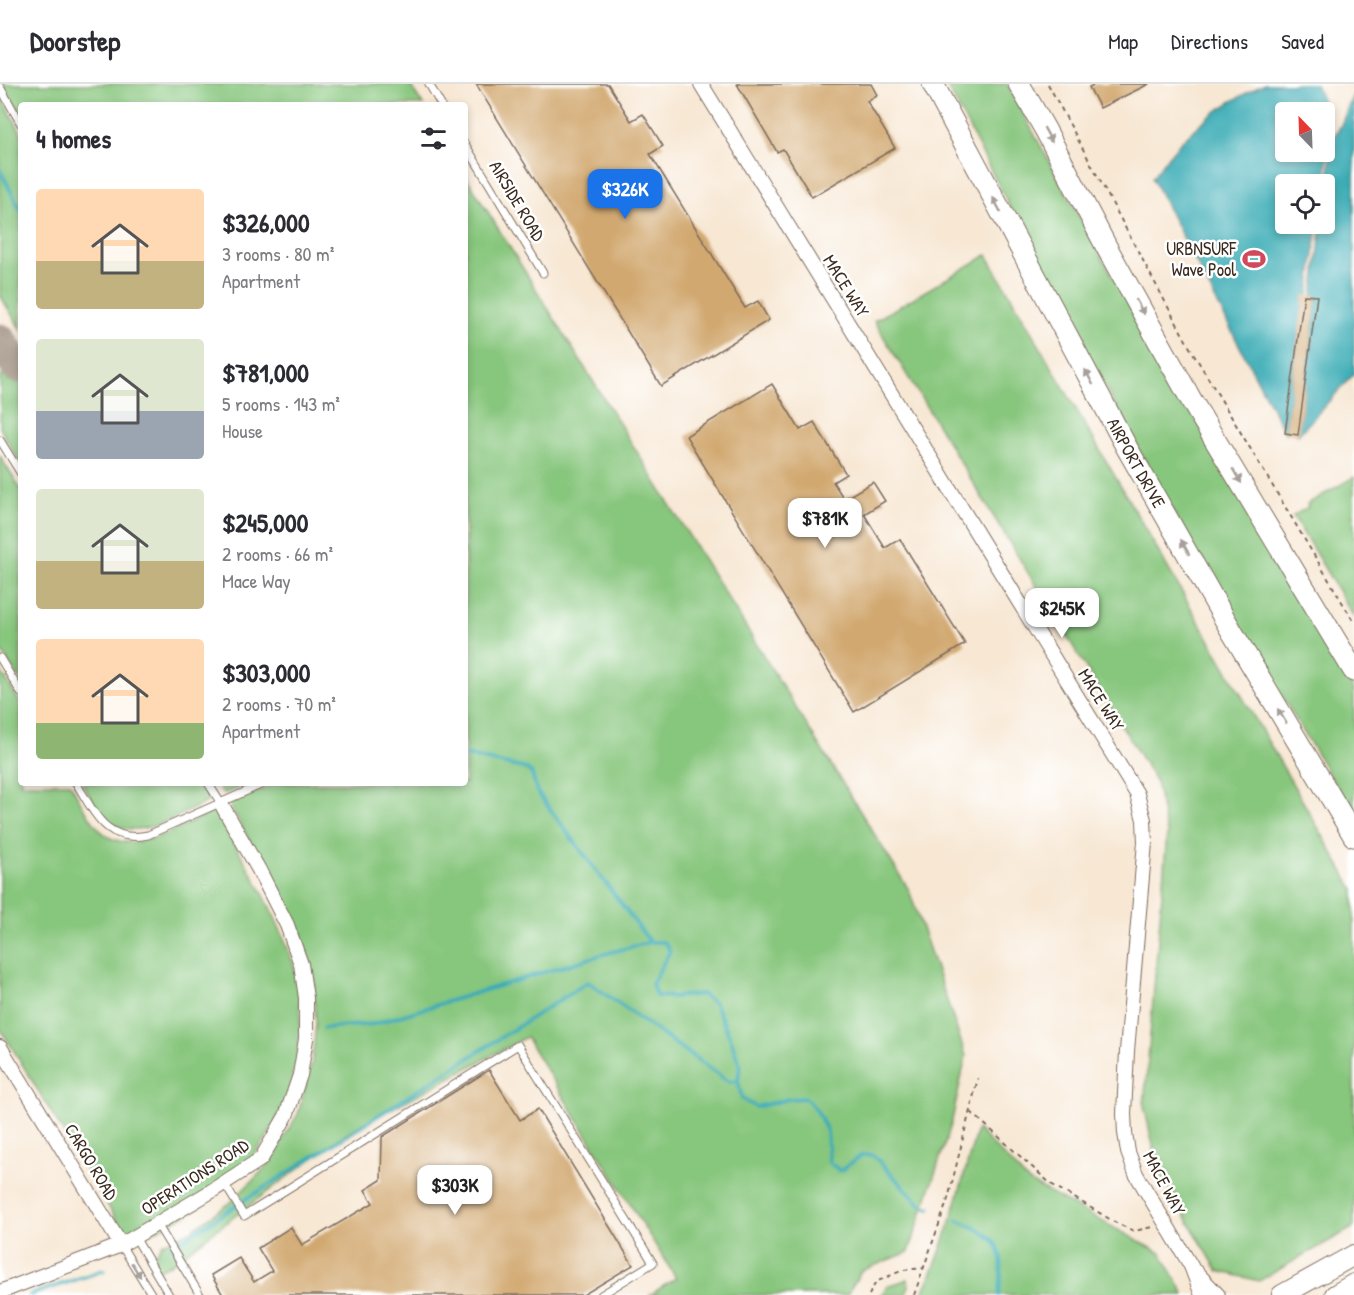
<!DOCTYPE html>
<meta charset="utf-8">
<style>
body{margin:0;font-family:"Patrick Hand",sans-serif;background:#f2f2f3;color:#2b2b33;height:100vh;display:flex;flex-direction:column;font-size:22px;white-space:nowrap}
*{box-sizing:border-box;margin:0}
p{font-size:20px;color:#7c7c81}
.icon{flex:none;width:33px;height:33px;fill:none;stroke:currentColor;stroke-width:2;stroke-linecap:round;stroke-linejoin:round}
.map{position:relative;flex:1;overflow:hidden}
.side{position:absolute;left:18px;top:18px;width:450px;height:684px;display:flex;flex-direction:column;background:#fff;border-radius:6px;box-shadow:0 3px 9px #0003}
.side>*{flex:none}
.needle{width:39px;rotate:337deg}
.buttons{position:absolute;left:1275px;top:18px;display:grid;gap:12px}
.buttons a{display:grid;place-items:center;width:60px;height:60px;border-radius:6px;background:#fff;box-shadow:0 3px 9px #0003;font-size:30px}
.price{position:absolute;translate:-50% -51px;padding:0 14px;border-radius:12px;background:#fff;color:#222;font-size:20px;line-height:39px;filter:drop-shadow(0 2px 3px #0008)}
.price::after{content:'';position:absolute;left:50%;top:36px;width:18px;height:14px;margin-left:-9px;background:inherit;clip-path:polygon(0 0,100% 0,50% 100%)}
.price.active{background:#1a73e8;color:#fff}
ul{padding:0;list-style:none}
li{display:flex;align-items:center;gap:18px;height:150px;padding:0 18px}
li span{display:grid;place-items:center;flex:none;width:168px;height:120px;border-radius:6px;color:#555}
li>.icon{margin-inline-start:auto}
span .icon{width:72px;height:72px;fill:#fffc;stroke-width:1}
li b{font-size:26px}
h2{display:flex;justify-content:space-between;align-items:center;height:72px;padding:0 18px;font-size:26px}
header{display:flex;align-items:center;gap:36px;box-sizing:border-box;height:84px;padding:0 30px;background:#fff;border-bottom:2px solid #e1e1e2}
header strong{font-size:28px}
nav{display:flex;gap:33px;margin-inline-start:auto;font-size:21px}
.map>svg:first-child{display:block}
</style>
<header>
<strong>Doorstep</strong>
<nav><a>Map</a><a>Directions</a><a>Saved</a></nav>
</header>
<div class="map">
<svg width="1354" height="1211" viewBox="0 0 1354 1211">
<rect width="100%" height="100%" fill="#fff"/>
<filter id="ink" filterUnits="userSpaceOnUse"><feTurbulence type="fractalNoise" baseFrequency=".0167" numOctaves="2"/><feDisplacementMap in="SourceGraphic" scale="12" xChannelSelector="R" yChannelSelector="G"/><feConvolveMatrix kernelMatrix="1 2 1 2 8 2 1 2 1" color-interpolation-filters="sRGB"/></filter>
<filter id="wash" filterUnits="userSpaceOnUse"><feTurbulence type="fractalNoise" baseFrequency=".008" numOctaves="4" result="noise"/><feDisplacementMap in="SourceGraphic" scale="24" xChannelSelector="R" yChannelSelector="G"/><feGaussianBlur stdDeviation="1.35" result="paint"/><feColorMatrix in="noise" values="0 0 0 0 0 0 0 0 0 0 0 0 0 0 0 0 0 1.4 0 .05"/><feComposite in="paint" operator="in"/></filter>
<g filter="url(#wash)">
<rect width="100%" height="100%" fill="#f7e7d3"/>
<path fill="#87c67d" stroke="#61784e" stroke-width="1.5" d="M 3,0 L 410,0 L 423,21 L 21,21 L 21,31 Z
M 946,0 L 1007,0 L 1098,167 L 1320,541 L 1354,607 L 1354,732 L 1190,459 L 1076,250 Z
M 0,12 L 21,48 L 21,246 L 0,211 Z
M 465,91 L 909,806 L 966,972 L 951,1041 L 909,1168 L 861,1187 L 847,1211 L 650,1211 L 676,1194 L 526,953 L 348,1048 L 169,1181 L 157,1187 L 153,1179 L 153,1174 L 163,1159 L 190,1147 L 231,1118 L 267,1082 L 298,1030 L 312,978 L 316,939 L 313,890 L 300,852 L 279,807 L 229,720 L 276,699 L 465,699 Z
M 987,171 L 1354,806 L 1354,1143 L 1259,1197 L 1218,1187 L 1159,1088 L 1144,1022 L 1167,750 L 1156,698 L 874,237 Z
M 21,280 L 21,381 L 0,344 L 0,293 Z
M 0,372 L 21,406 L 21,598 L 0,564 Z
M 1354,393 L 1354,533 L 1293,432 L 1308,423 L 1307,420 Z
M 0,586 L 21,620 L 21,699 L 70,699 C 79,714 87,733 100,746 C 129,777 183,741 215,727 C 246,779 279,830 296,889 C 301,910 301,935 299,957 C 294,1023 255,1086 199,1123 C 178,1137 155,1148 130,1158 L 0,944 Z
M 82,699 L 201,699 L 211,716 C 182,729 133,763 105,734 C 96,724 89,711 82,699 Z
M 216,699 L 250,699 L 223,710 Z
M 977,1045 L 1029,1098 L 1161,1169 L 1184,1209 L 1184,1211 L 922,1211 C 947,1159 961,1100 977,1045 Z
M 908,1195 L 909,1202 L 905,1211 L 881,1211 L 888,1202 Z"/>
<path fill="#3bacb5" stroke="#3b6b6a" stroke-width="1.5" fill-rule="evenodd" d="M 1265,0 L 1316,0 L 1325,24 L 1327,49 L 1330,53 L 1324,100 L 1286,100 L 1286,140 L 1318,140 L 1309,211 L 1304,211 L 1285,349 L 1152,94 C 1181,51 1217,21 1265,0 ZM 1286,28 L 1324,28 L 1324,68 L 1286,68 Z
M 1354,10 L 1354,290 L 1298,351 L 1317,213 L 1313,212 L 1322,140 L 1324,140 L 1325,121 L 1333,53 C 1343,45 1346,22 1354,10 Z"/>
<g fill="none" stroke-linecap="round" stroke-linejoin="round">
<path stroke="#3bacb5" stroke-width="4" d="M 0,86 L 21,127
M 465,671 L 527,685 L 532,690 L 537,708 L 650,858 L 664,858 L 670,867 L 652,900 L 656,912 L 673,913 L 702,910 L 715,920 L 730,953 L 740,981 L 738,997 L 742,1015 L 756,1023 L 789,1015 L 806,1014 L 817,1027 L 827,1047 L 829,1078 L 840,1087 L 862,1071 L 873,1071 L 919,1119 L 930,1124
M 324,944 L 374,940 L 604,870 L 650,858
M 958,1136 C 1003,1155 1005,1164 999,1211
M 171,1163 L 588,898 L 729,998 L 738,997
M 30,1211 L 104,1186"/>
<path stroke="#998878" stroke-width="33" d="M 0,256 L 17,283"/>
</g>
<g id="blocks">
<path fill="#d1a870" d="M 476,0 L 608,0 L 631,37 L 643,30 L 663,62 L 650,70 L 745,224 L 758,217 L 769,236 L 661,302 Z
M 737,0 L 871,0 L 877,11 L 867,17 L 895,64 L 812,113 L 783,65 L 777,68 Z
M 1095,0 L 1149,0 L 1100,24 L 1089,3 Z
M 1304,211 L 1317,212 L 1298,351 L 1285,349 Z
M 772,300 L 800,346 L 814,338 L 846,390 L 833,398 L 844,415 L 873,398 L 885,417 L 864,430 L 885,464 L 900,455 L 965,560 L 854,628 L 686,352 Z
M 489,986 L 520,1036 L 538,1025 L 633,1181 L 583,1211 L 223,1211 L 211,1191 L 239,1174 L 254,1198 L 272,1187 L 258,1164 L 291,1143 L 302,1161 L 373,1119 L 365,1106 L 381,1096 L 382,1053 Z"/>
</g>
</g>
<g filter="url(#ink)">
<use href="#blocks" fill-opacity="0" stroke="#7d6c5d" stroke-width="1.5"/>
<g fill="none" stroke-linecap="round" stroke-linejoin="round">
<g stroke="#7d6c5d" stroke-width="9">
<path id="lane" d="M 429,0 L 441,21
M 0,3 L 21,40
M 465,60 L 543,189
M 0,356 L 21,390
M 0,574 L 21,609
M 76,699 C 95,729 106,760 148,751 L 265,699
M 208,699 L 222,721
M 224,1099 L 244,1132 L 518,961 L 653,1179 L 601,1211
M 157,1140 L 200,1211
M 135,1153 L 169,1211
M 121,1161 L 152,1211"/>
</g>
<g stroke="#7d6c5d" stroke-width="16">
<path id="street" d="M 701,0 L 1137,710 L 1144,736 L 1145,758 L 1127,967 L 1124,1030 L 1125,1049 L 1128,1068 L 1136,1090 L 1191,1182 L 1202,1211
M 0,963 L 121,1161
M 1196,1188 L 1218,1211
M 0,1208 L 121,1161 L 210,1108 L 261,1075 L 286,1032 L 300,991 L 306,955 L 306,914 L 301,880 L 287,841 L 259,786 L 223,723"/>
</g>
<g stroke="#7d6c5d" stroke-width="22">
<path id="secondary" d="M 1282,1211 L 1354,1171
M 1335,1211 L 1354,1200"/>
</g>
<g stroke="#7d6c5d" stroke-width="23">
<g id="primary">
<path id="s1" d="M 933,0 L 1127,364 L 1231,546 L 1354,752"/>
<path d="M 1019,0 L 1046,47 L 1107,164 L 1194,321 L 1354,587"/>
</g>
</g>
<path stroke="#7d6c5d" stroke-width="2" stroke-dasharray="4.5 4.5" stroke-linecap="butt" d="M 1048,0 L 1189,262 L 1354,538
M 971,1028 L 1051,1100 L 1118,1140 L 1134,1147 L 1152,1143
M 869,1211 L 876,1198 L 903,1186 L 924,1184
M 914,1211 L 948,1115 L 978,994"/>
<use href="#lane" stroke="#fff" stroke-width="7"/>
<use href="#street" stroke="#fff" stroke-width="14"/>
<use href="#secondary" stroke="#fff" stroke-width="20"/>
<use href="#primary" stroke="#fff" stroke-width="21"/>
</g>
<defs><path id="oneway-solid" d="M-6-.8H1V-3.2L6.5 0L1 3.2V.8H-6Z" transform="scale(1.5)"/></defs>
<g fill="#a79f9a">
<use href="#oneway-solid" transform="translate(1048 51) rotate(61)"/>
<use href="#oneway-solid" transform="translate(997 121) rotate(-118)"/>
<use href="#oneway-solid" transform="translate(1140 223) rotate(61)"/>
<use href="#oneway-solid" transform="translate(1089 293) rotate(-118)"/>
<use href="#oneway-solid" transform="translate(1237 392) rotate(59)"/>
<use href="#oneway-solid" transform="translate(1185 463) rotate(-119)"/>
<use href="#oneway-solid" transform="translate(1282 632) rotate(-121)"/>
<use href="#oneway-solid" transform="translate(136 1186) rotate(58)"/>
</g>
</g>
<defs>
<g id="stadium-bare" transform="scale(1.8)"><path d="M0-5a6.5 5 0 1 0 0 10a6.5 5 0 1 0 0-10ZM-3.5-1.8h7v3.6h-7Z" fill="#d1495b" stroke="#fff" stroke-width="2.5" paint-order="stroke"/></g>
</defs>
<g fill-rule="evenodd">
<use href="#stadium-bare" x="1254" y="175"/>
</g>
<g text-anchor="middle" stroke-width="5" stroke-linejoin="round" paint-order="stroke">
<g font-size="18" fill="#3b2a1e" stroke="#fff">
<text transform="translate(517 117) rotate(59)" y="6">AIRSIDE ROAD</text>
<text transform="translate(846 202) rotate(58)" y="6">MACE WAY</text>
<text dy="6" stroke="none"><textPath href="#s1" startOffset="430">AIRPORT DRIVE</textPath></text>
<text transform="translate(1101 616) rotate(58)" y="6">MACE WAY</text>
<text transform="translate(91 1078) rotate(59)" y="6">CARGO ROAD</text>
<text transform="translate(195 1093) rotate(-33)" y="6">OPERATIONS ROAD</text>
<text transform="translate(1164 1099) rotate(62)" y="6">MACE WAY</text>
</g>
<g font-size="18" fill="#3b2a1e" stroke="#fff" text-anchor="end">
<text x="1236" y="171">URBNSURF<tspan x="1236" dy="21">Wave Pool</tspan></text>
</g>
</g>
</svg>
<div class="buttons">
<a><svg class="needle" viewBox="-14 -14 28 28"><path d="M0-13l5 13h-10z" fill="#e53935"/><path d="M0 13l5-13h-10z" fill="#7c7c81"/></svg></a>
<a><svg class="icon" aria-label="locate" viewBox="0 0 24 24"><circle cx="12" cy="12" r="6"/><path d="M12 2v4M12 18v4M2 12h4M18 12h4"/></svg></a>
</div>
<b class="price active" style="left:625px;top:136px">$326K</b>
<b class="price" style="left:825px;top:465px">$781K</b>
<b class="price" style="left:1062px;top:555px">$245K</b>
<b class="price" style="left:455px;top:1132px">$303K</b>
<section class="side">
<h2>4 homes<svg class="icon" aria-label="filters" viewBox="0 0 24 24"><path d="M4 7h16M4 17h16"/><circle cx="9" cy="7" r="2"/><circle cx="15" cy="17" r="2"/></svg></h2>
<ul>
<li><span style="background:linear-gradient(#ffd9b3 60%,#c2b280 0)"><svg class="icon" aria-label="home" viewBox="0 0 24 24"><path d="M3 11l9-7 9 7M6 9v11h12V9"/></svg></span><div><b>$326,000</b><p>3 rooms · 80 m²</p><p>Apartment</p></div></li>
<li><span style="background:linear-gradient(#dfe7d0 60%,#9aa5b1 0)"><svg class="icon" aria-label="home" viewBox="0 0 24 24"><path d="M3 11l9-7 9 7M6 9v11h12V9"/></svg></span><div><b>$781,000</b><p>5 rooms · 143 m²</p><p>House</p></div></li>
<li><span style="background:linear-gradient(#dfe7d0 60%,#c2b280 0)"><svg class="icon" aria-label="home" viewBox="0 0 24 24"><path d="M3 11l9-7 9 7M6 9v11h12V9"/></svg></span><div><b>$245,000</b><p>2 rooms · 66 m²</p><p>Mace Way</p></div></li>
<li><span style="background:linear-gradient(#ffd9b3 70%,#8fb573 0)"><svg class="icon" aria-label="home" viewBox="0 0 24 24"><path d="M3 11l9-7 9 7M6 9v11h12V9"/></svg></span><div><b>$303,000</b><p>2 rooms · 70 m²</p><p>Apartment</p></div></li>
</ul>
</section>
</div>
